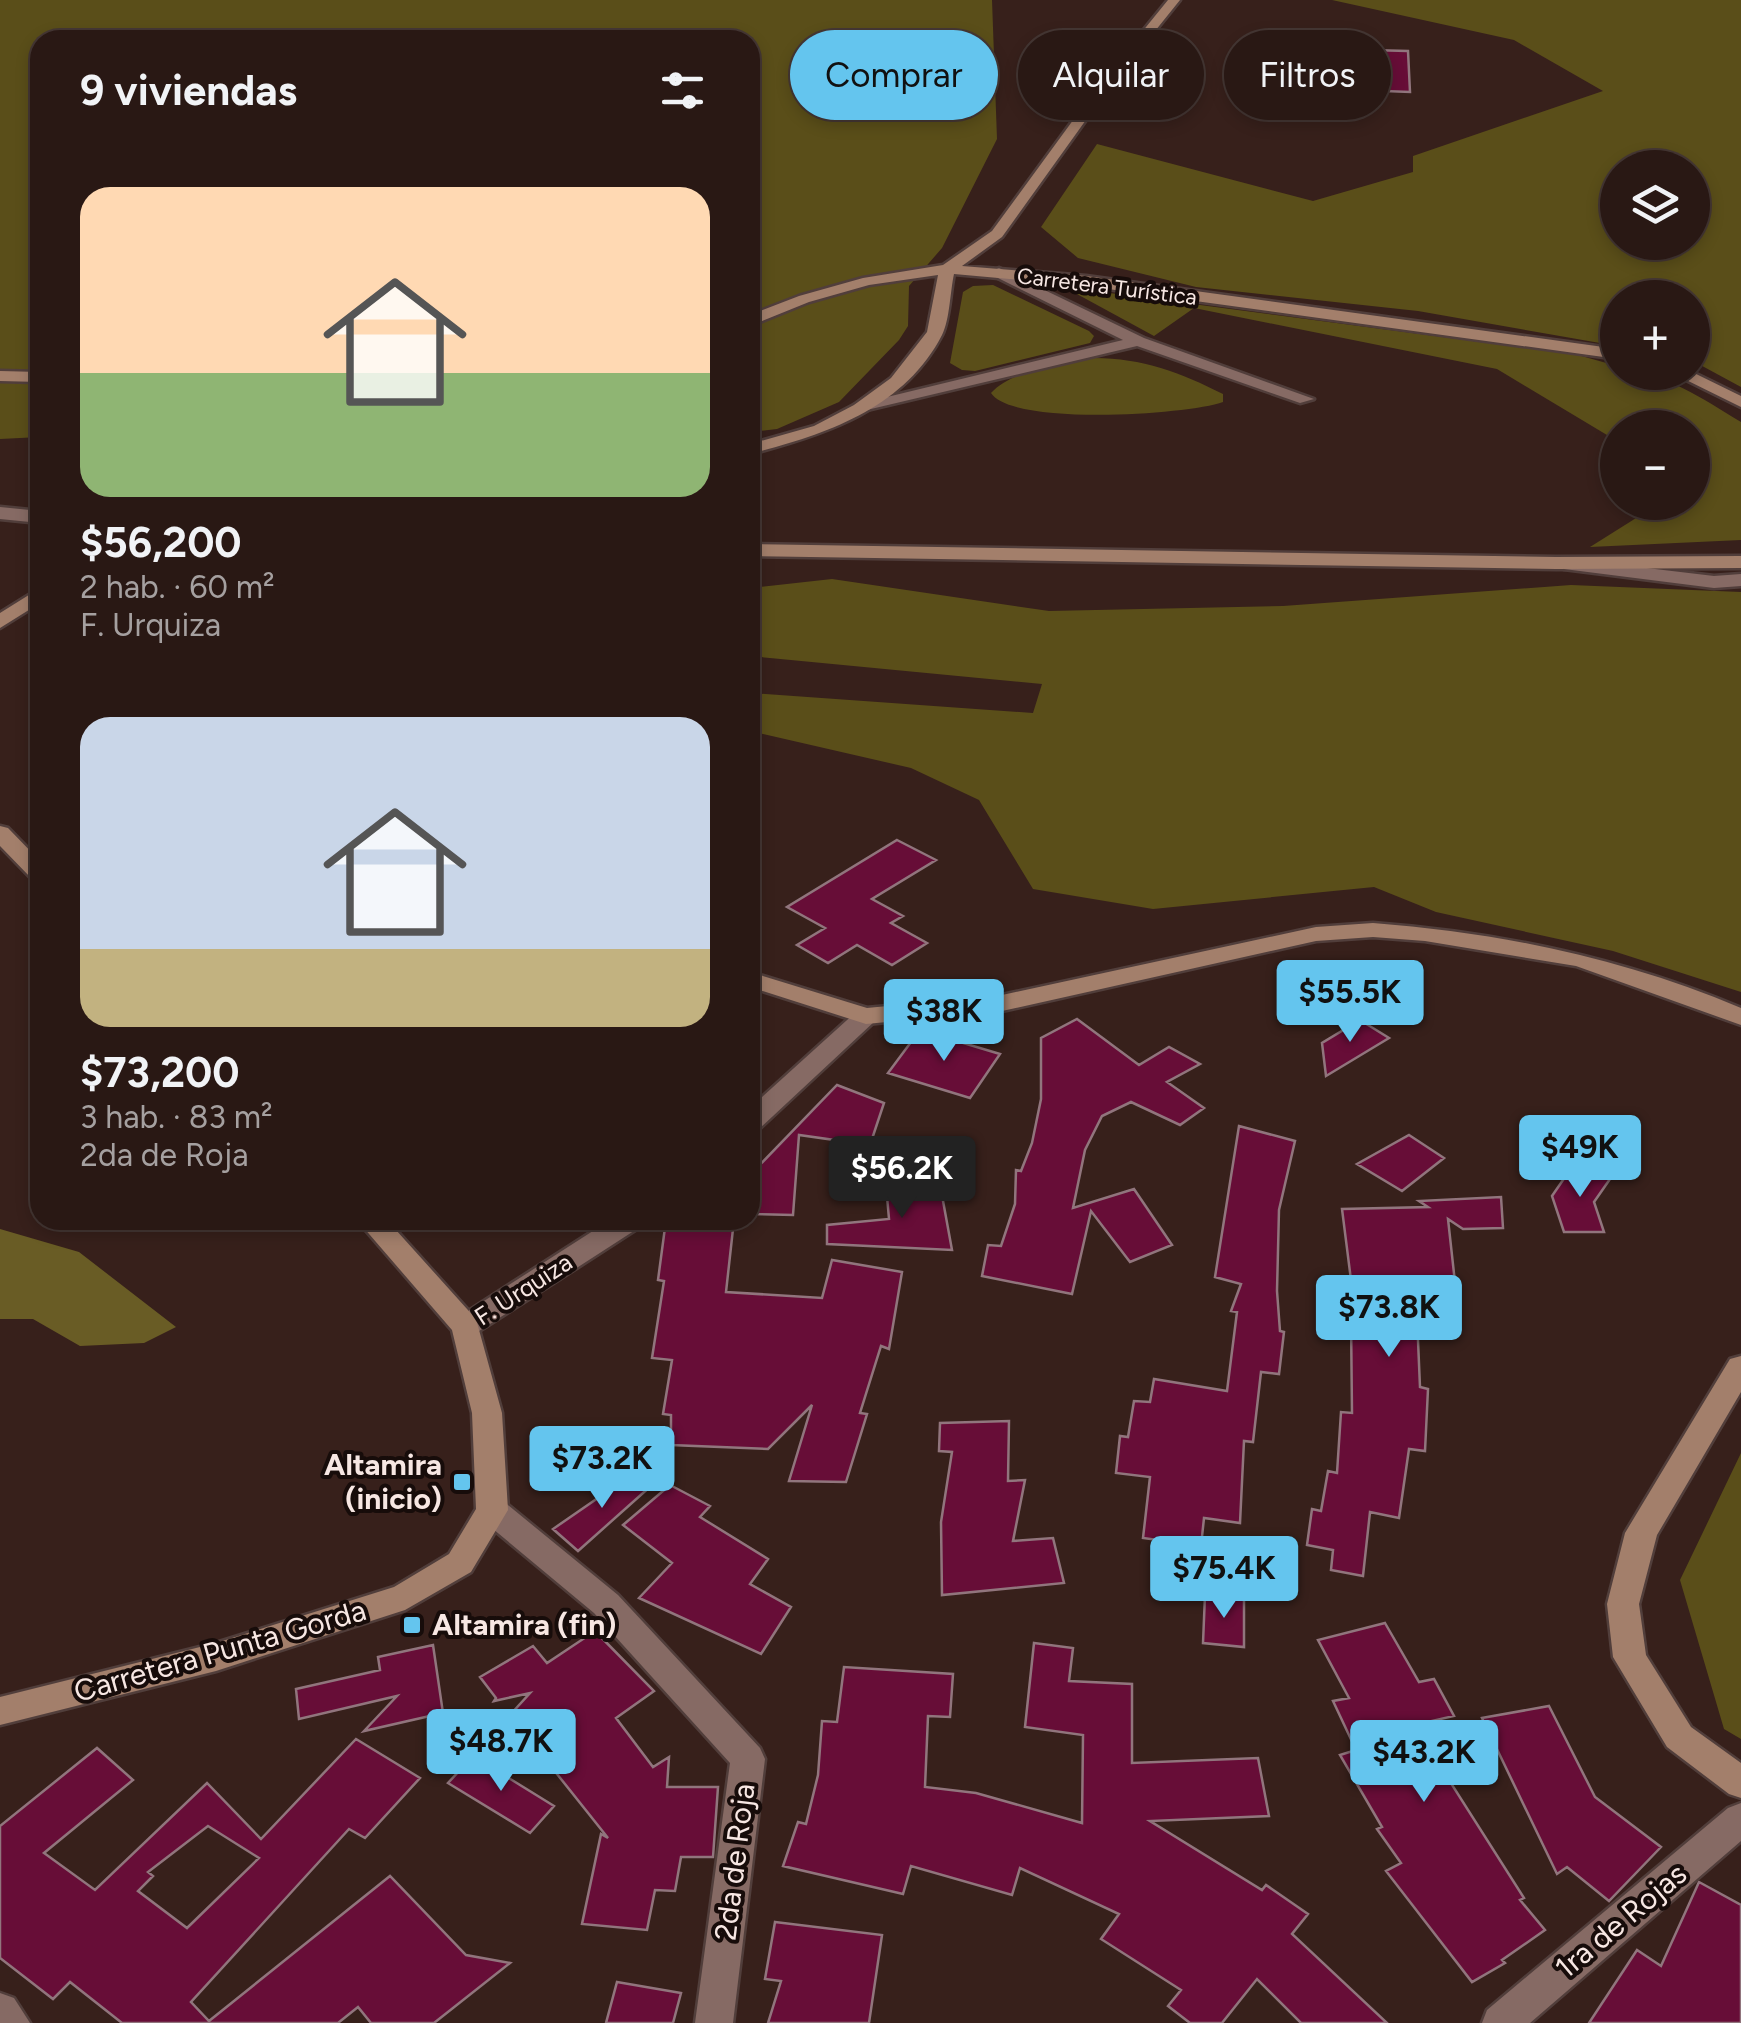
<!DOCTYPE html>
<html lang="es">
<meta charset="utf-8">
<style>
body{margin:0;font-family:Figtree,sans-serif;background:#352522;color:#f1f3f6;height:100vh;display:flex;flex-direction:column;font-size:38px;white-space:nowrap}
*{box-sizing:border-box;margin:0}
p{font-size:32px;color:#a5a0a0}
.icon{flex:none;width:55px;height:55px;fill:none;stroke:currentColor;stroke-width:2;stroke-linecap:round;stroke-linejoin:round}
.map{position:relative;flex:1;overflow:hidden}
.details{position:absolute;left:30px;top:30px;width:730px;height:1200px;display:flex;flex-direction:column;background:#291814;border-radius:30px;box-shadow:0 5px 15px #0003,0 0 0 2px #453734}
.details>*{flex:none}
.hud{position:absolute;left:790px;top:30px;width:800px;height:90px;display:flex;gap:20px}
.buttons{position:absolute;left:1600px;top:150px;display:grid;gap:20px}
.buttons a{display:grid;place-items:center;width:110px;height:110px;border-radius:50%;background:#291814;box-shadow:0 5px 15px #0003,0 0 0 2px #453734;font-size:50px}
.price{position:absolute;translate:-50% -85px;padding:0 22px;border-radius:10px;background:#64c5ee;color:#111;font-size:32px;line-height:65px;filter:drop-shadow(0 2px 5px #0008)}
.price::after{content:'';position:absolute;left:50%;top:60px;width:30px;height:22px;margin-left:-15px;background:inherit;clip-path:polygon(0 0,100% 0,50% 100%)}
.price.selected{background:#222;color:#fff}
ul{padding:0;list-style:none}
li{display:grid;align-content:center;gap:20px;height:530px;padding:0 50px}
li span{display:grid;place-items:center;height:310px;border-radius:30px;color:#555}
li>.icon{margin-inline-start:auto}
span .icon{width:180px;height:180px;fill:#fffc;stroke-width:1}
li b{font-size:42px}
h2{display:flex;justify-content:space-between;align-items:center;height:120px;padding:0 50px;font-size:42px}
.chip{padding:0 35px;border-radius:45px;background:#291814;box-shadow:0 5px 15px #0003,0 0 0 2px #453734;font-size:35px;line-height:90px}
.chip.selected{background:#64c5ee;color:#111}
.map>svg:first-child{display:block}
</style>
<div class="map">
<svg width="1741" height="2023" viewBox="0 0 1741 2023">
<rect width="100%" height="100%" fill="#37201b"/>
<path fill="#5a4e19" fill-rule="evenodd" d="M 0,0 L 992,0 L 997,139 L 942,248 L 909,286 L 908,326 L 899,340 L 839,402 L 777,429 L 750,432 L 750,40 L 40,40 L 40,437 L 0,439 Z
M 1332,0 L 1741,0 L 1741,387 L 1693,361 L 1692,298 L 1618,298 L 1617,346 L 1418,311 L 1196,287 L 1078,258 L 1041,227 L 1097,144 L 1313,201 L 1413,172 L 1413,156 L 1603,91 L 1514,40 ZM 1618,168 L 1692,168 L 1692,242 L 1618,242 Z
M 993,285 L 1089,331 L 1094,336 L 1090,343 L 975,371 L 962,370 L 950,363 L 963,292 L 973,286 Z
M 1064,287 L 1578,355 L 1617,366 L 1618,372 C 1666,372 1701,398 1741,422 L 1741,540 L 1590,547 L 1660,503 L 1692,502 L 1692,428 L 1618,428 L 1617,441 L 1497,369 L 1194,308 L 1154,336 Z
M 1090,358 C 1139,357 1180,372 1223,394 L 1223,402 C 1187,415 1012,426 991,393 C 1014,369 1059,365 1090,358 Z
M 832,579 L 1049,611 L 1283,606 L 1571,585 L 1741,592 L 1741,992 L 1613,951 L 1436,912 L 1374,887 L 1153,909 L 1033,889 L 979,800 L 911,768 L 750,731 L 750,693 L 1033,713 L 1042,684 L 750,656 L 750,588 Z
M 1741,1453 L 1741,1739 L 1724,1729 L 1680,1580 Z"/>
<path fill="#695c25" d="M 0,1229 L 79,1252 L 176,1327 L 144,1343 L 80,1346 L 33,1319 L 0,1319 Z"/>
<path fill="#670d37" stroke="#91757d" stroke-width="2.5" fill-rule="evenodd" d="M 1249,47 L 1408,51 L 1410,92 L 1247,86 Z
M 897,840 L 936,860 L 872,899 L 903,916 L 891,923 L 927,943 L 892,965 L 857,945 L 828,963 L 797,945 L 825,928 L 787,907 Z
M 1077,1019 L 1139,1065 L 1169,1047 L 1200,1064 L 1167,1082 L 1204,1108 L 1180,1125 L 1131,1102 L 1102,1116 L 1085,1150 L 1073,1208 L 1134,1189 L 1172,1245 L 1130,1262 L 1091,1211 L 1072,1294 L 982,1276 L 988,1245 L 1001,1246 L 1015,1204 L 1016,1170 L 1021,1171 L 1032,1143 L 1041,1099 L 1041,1038 Z
M 1360,1020 L 1389,1038 L 1326,1076 L 1322,1043 Z
M 920,1030 L 1000,1054 L 970,1098 L 888,1073 Z
M 837,1085 L 884,1103 L 870,1145 L 799,1135 L 793,1215 L 750,1214 L 750,1175 Z
M 1239,1126 L 1295,1141 L 1279,1210 L 1277,1291 L 1280,1331 L 1284,1332 L 1279,1374 L 1261,1372 L 1253,1442 L 1244,1441 L 1240,1523 L 1204,1518 L 1201,1546 L 1143,1538 L 1150,1477 L 1116,1473 L 1120,1436 L 1128,1437 L 1134,1401 L 1150,1402 L 1154,1379 L 1227,1391 L 1237,1312 L 1231,1311 L 1241,1284 L 1215,1277 Z
M 1409,1135 L 1444,1158 L 1402,1191 L 1357,1164 Z
M 1574,1164 L 1610,1179 L 1594,1202 L 1604,1232 L 1564,1232 L 1552,1196 Z
M 939,1179 L 952,1250 L 827,1244 L 827,1225 L 889,1219 L 886,1185 Z
M 1501,1197 L 1503,1228 L 1463,1229 L 1448,1219 L 1459,1319 L 1417,1317 L 1420,1387 L 1428,1389 L 1425,1451 L 1409,1449 L 1399,1518 L 1370,1512 L 1363,1576 L 1331,1570 L 1333,1550 L 1307,1545 L 1312,1509 L 1321,1511 L 1328,1471 L 1337,1473 L 1341,1412 L 1352,1413 L 1351,1318 L 1345,1318 L 1343,1287 L 1352,1288 L 1342,1209 L 1428,1207 L 1419,1201 Z
M 666,1220 L 734,1220 L 726,1292 L 822,1298 L 832,1260 L 902,1272 L 889,1349 L 881,1346 L 860,1413 L 867,1414 L 846,1482 L 789,1481 L 812,1405 L 768,1449 L 671,1445 L 671,1415 L 663,1414 L 672,1360 L 652,1358 L 664,1281 L 658,1280 Z
M 1009,1421 L 1008,1481 L 1025,1480 L 1013,1541 L 1053,1538 L 1064,1583 L 942,1595 L 941,1522 L 952,1452 L 939,1451 L 940,1423 Z
M 640,1469 L 652,1485 L 578,1551 L 553,1529 Z
M 670,1485 L 710,1506 L 700,1517 L 768,1559 L 750,1584 L 791,1607 L 761,1654 L 639,1598 L 672,1563 L 623,1525 Z
M 1205,1595 L 1244,1599 L 1244,1647 L 1203,1643 Z
M 1385,1623 L 1419,1682 L 1434,1679 L 1454,1716 L 1414,1725 L 1524,1898 L 1520,1900 L 1545,1930 L 1502,1960 L 1505,1963 L 1472,1982 L 1386,1871 L 1401,1863 L 1377,1829 L 1382,1827 L 1340,1755 L 1356,1750 L 1333,1701 L 1349,1698 L 1318,1640 Z
M 595,1631 L 654,1691 L 616,1718 L 653,1767 L 669,1757 L 667,1787 L 718,1787 L 713,1857 L 681,1857 L 675,1891 L 655,1890 L 647,1930 L 582,1924 L 601,1834 L 608,1838 L 510,1715 L 530,1693 L 494,1701 L 496,1698 L 480,1677 L 533,1646 L 547,1663 Z
M 1034,1643 L 1073,1648 L 1069,1681 L 1132,1684 L 1132,1763 L 1258,1758 L 1269,1816 L 1150,1821 L 1262,1890 L 1266,1885 L 1308,1914 L 1292,1934 L 1387,2023 L 1301,2023 L 1257,1979 L 1222,2023 L 1190,2023 L 1168,2006 L 1181,1990 L 1101,1939 L 1119,1914 L 1020,1868 L 1012,1895 L 911,1866 L 903,1894 L 783,1866 L 798,1822 L 806,1824 L 818,1775 L 822,1721 L 837,1722 L 844,1667 L 953,1674 L 950,1717 L 928,1716 L 925,1787 L 976,1793 L 1082,1823 L 1083,1735 L 1025,1727 Z
M 433,1645 L 443,1713 L 364,1731 L 397,1696 L 299,1719 L 296,1689 L 380,1670 L 378,1657 Z
M 1549,1706 L 1595,1797 L 1661,1847 L 1609,1901 L 1567,1867 L 1557,1874 L 1482,1718 Z
M 356,1739 L 420,1778 L 365,1838 L 349,1829 L 191,2002 L 209,2021 L 390,1876 L 466,1955 L 510,1963 L 434,2023 L 371,2023 L 358,2007 L 338,2023 L 122,2023 L 70,1982 L 53,1999 L 0,1958 L 0,1826 L 97,1748 L 133,1780 L 44,1853 L 95,1890 L 207,1783 L 261,1839 ZM 208,1826 L 259,1858 L 187,1928 L 138,1891 L 153,1876 L 148,1872 Z
M 473,1756 L 554,1806 L 530,1833 L 448,1783 Z
M 1699,1882 L 1741,1905 L 1741,2023 L 1589,2023 L 1637,1950 L 1661,1966 Z
M 775,1922 L 882,1935 L 869,2023 L 768,2023 L 781,1981 L 765,1979 Z
M 617,1982 L 681,1993 L 673,2023 L 606,2023 Z"/>
<g fill="none" stroke-linecap="round" stroke-linejoin="round">
<g stroke="#513e3b" stroke-width="5">
<path id="minor" d="M 999,268 L 1144,338 L 1314,399 L 1300,403 L 1137,346 L 854,413 L 854,405 L 1123,340 L 994,276 L 994,270 Z
M 0,507 L 40,511 L 40,523 L 0,519 Z
M 1571,559 L 1714,576 L 1741,574 L 1741,586 L 1714,588 L 1564,569 L 1561,565 Z
M 866,1008 L 879,1016 L 875,1021 L 759,1129 L 750,1132 L 750,1108 L 857,1011 Z
M 610,1220 L 644,1220 L 640,1227 L 476,1333 L 466,1336 L 456,1333 L 451,1326 L 456,1319 Z
M 492,1498 L 503,1501 L 618,1595 L 760,1748 L 765,1759 L 733,2023 L 695,2023 L 730,1763 L 594,1613 L 481,1519 L 476,1510 L 481,1501 Z
M 1741,1803 L 1741,1841 L 1530,2023 L 1482,2023 L 1487,2010 L 1728,1808 Z
M 0,1993 L 14,1998 L 30,2023 L 0,2023 Z"/>
</g>
<g stroke="#513e3b" stroke-width="5">
<path id="secondary" d="M 1168,0 L 1180,0 L 1106,92 L 1002,237 L 962,266 L 1086,276 L 1618,349 L 1618,359 L 1086,286 L 954,274 C 950,292 950,319 942,335 C 904,409 824,435 750,454 L 750,444 L 814,426 L 854,405 L 891,378 L 927,332 L 938,275 L 869,285 L 809,302 L 750,326 L 750,315 L 799,296 L 863,278 L 943,265 L 992,231 L 1098,86 Z
M 0,371 L 40,372 L 40,382 L 0,381 Z
M 1670,372 L 1692,372 L 1741,396 L 1741,407 Z
M 750,544 L 1556,557 L 1741,556 L 1741,568 L 1556,569 L 750,556 Z
M 40,588 L 40,603 L 0,628 L 0,613 Z
M 0,826 L 8,828 L 40,861 L 40,881 L 32,879 L 0,846 Z
M 1373,923 C 1502,933 1622,958 1741,1008 L 1741,1025 L 1576,966 L 1425,941 L 1373,937 L 1316,941 L 1002,1011 L 866,1024 L 750,987 L 750,972 L 867,1008 L 1002,995 L 1316,927 Z
M 357,1220 L 387,1220 L 476,1319 L 502,1413 L 508,1510 L 471,1572 L 405,1610 L 216,1671 L 0,1725 L 0,1697 L 216,1643 L 394,1587 L 449,1554 L 476,1509 L 472,1413 L 452,1330 Z
M 1741,1356 L 1741,1392 L 1657,1535 L 1639,1604 L 1646,1655 L 1691,1727 L 1741,1763 L 1741,1798 L 1729,1794 L 1667,1747 L 1613,1657 L 1607,1604 L 1625,1533 L 1730,1359 Z"/>
</g>
<use href="#minor" fill="#866a64" fill-rule="evenodd"/>
<use href="#secondary" fill="#a37f6b" fill-rule="evenodd"/>
</g>
<g fill="#64c5ee" stroke="#170c0a" stroke-width="4">
<rect x="452" y="1472" width="20" height="20" rx="5"/>
<rect x="402" y="1615" width="20" height="20" rx="5"/>
</g>
<g text-anchor="middle" stroke-width="8" stroke-linejoin="round" paint-order="stroke">
<g font-size="22" fill="#f7e7e3" stroke="#170c0a">
<text transform="translate(1107 286) rotate(7)" y="8">Carretera Turística</text>
</g>
<g font-size="25" fill="#f7e7e3" stroke="#170c0a">
<text transform="translate(523 1289) rotate(-33)" y="9">F. Urquiza</text>
</g>
<g font-size="30" font-weight="bold" fill="#f7e7e3" stroke="#170c0a" text-anchor="end">
<text x="442" y="1475">Altamira<tspan x="442" dy="34">(inicio)</tspan></text>
<text x="432" y="1635" text-anchor="start">Altamira (fin)</text>
</g>
<g font-size="30" fill="#f7e7e3" stroke="#170c0a">
<text transform="translate(220 1651) rotate(-16)" y="10">Carretera Punta Gorda</text>
<text transform="translate(735 1862) rotate(-83)" y="10">2da de Roja</text>
<text transform="translate(1621 1921) rotate(-40)" y="10">1ra de Rojas</text>
</g>
</g>
</svg>
<div class="buttons">
<a><svg class="icon" aria-label="layers" viewBox="0 0 24 24"><path d="M12 4l9 5-9 5-9-5zM3 14l9 5 9-5"/></svg></a>
<a>+</a>
<a>−</a>
</div>
<b class="price" style="left:1350px;top:1045px">$55.5K</b>
<b class="price" style="left:944px;top:1064px">$38K</b>
<b class="price" style="left:1580px;top:1200px">$49K</b>
<b class="price selected" style="left:902px;top:1221px">$56.2K</b>
<b class="price" style="left:1389px;top:1360px">$73.8K</b>
<b class="price" style="left:602px;top:1511px">$73.2K</b>
<b class="price" style="left:1224px;top:1621px">$75.4K</b>
<b class="price" style="left:501px;top:1794px">$48.7K</b>
<b class="price" style="left:1424px;top:1805px">$43.2K</b>
<div class="hud">
<a class="chip selected">Comprar</a>
<a class="chip">Alquilar</a>
<a class="chip">Filtros</a>
</div>
<section class="details">
<h2>9 viviendas<svg class="icon" aria-label="filters" viewBox="0 0 24 24"><path d="M4 7h16M4 17h16"/><circle cx="9" cy="7" r="2"/><circle cx="15" cy="17" r="2"/></svg></h2>
<ul>
<li><span style="background:linear-gradient(#ffd9b3 60%,#8fb573 0)"><svg class="icon" aria-label="home" viewBox="0 0 24 24"><path d="M3 11l9-7 9 7M6 9v11h12V9"/></svg></span><div><b>$56,200</b><p>2 hab. · 60 m²</p><p>F. Urquiza</p></div></li>
<li><span style="background:linear-gradient(#c9d6e8 75%,#c2b280 0)"><svg class="icon" aria-label="home" viewBox="0 0 24 24"><path d="M3 11l9-7 9 7M6 9v11h12V9"/></svg></span><div><b>$73,200</b><p>3 hab. · 83 m²</p><p>2da de Roja</p></div></li>
</ul>
</section>
</div>
